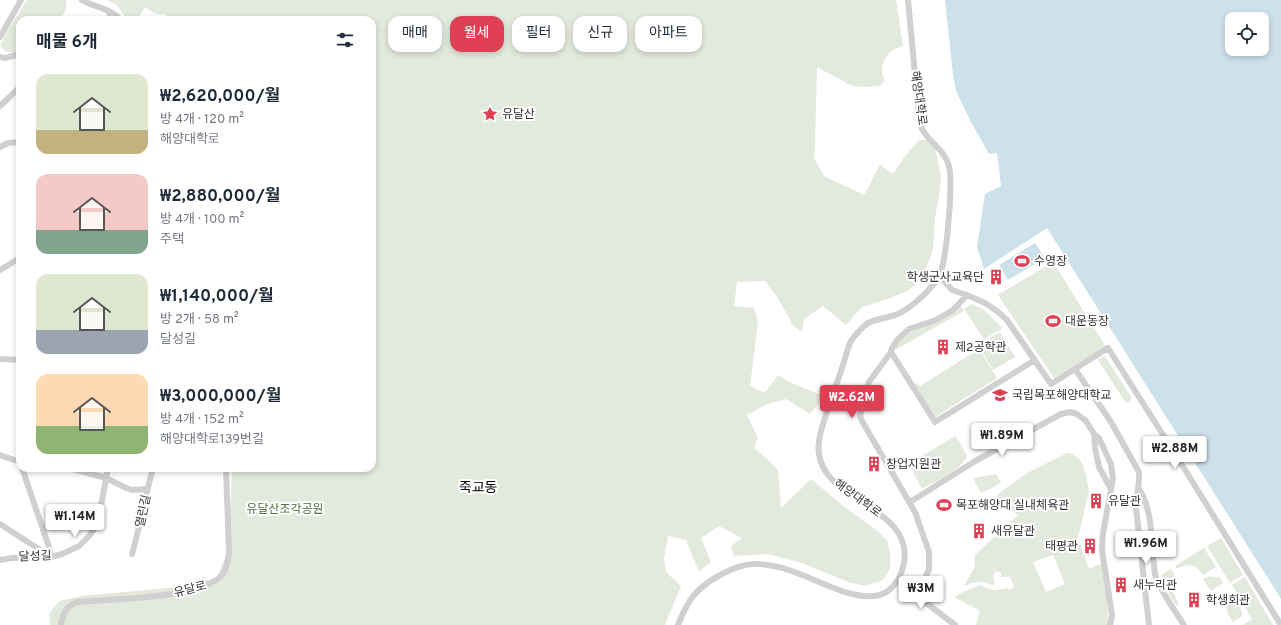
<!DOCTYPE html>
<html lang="ko">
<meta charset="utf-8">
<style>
body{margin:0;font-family:Overpass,"Noto Sans KR",sans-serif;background:#f2f2f3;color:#1f2937;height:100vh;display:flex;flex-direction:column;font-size:15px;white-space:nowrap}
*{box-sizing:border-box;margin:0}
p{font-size:13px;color:#747a83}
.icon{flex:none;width:22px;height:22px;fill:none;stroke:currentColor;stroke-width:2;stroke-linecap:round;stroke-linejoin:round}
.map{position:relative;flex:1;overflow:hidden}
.side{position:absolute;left:16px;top:16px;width:360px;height:456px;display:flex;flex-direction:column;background:#fff;border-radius:12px;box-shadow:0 2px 6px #0003}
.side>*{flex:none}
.hud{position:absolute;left:388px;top:16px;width:380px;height:36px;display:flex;gap:8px}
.controls{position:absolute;left:1225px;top:12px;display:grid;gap:8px}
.controls a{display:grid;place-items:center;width:44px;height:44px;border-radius:8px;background:#fff;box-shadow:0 2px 6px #0003;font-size:20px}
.price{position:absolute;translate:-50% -34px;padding:0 9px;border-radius:4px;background:#fff;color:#222;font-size:13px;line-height:26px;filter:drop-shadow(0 1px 2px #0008)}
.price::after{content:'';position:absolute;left:50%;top:24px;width:12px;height:9px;margin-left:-6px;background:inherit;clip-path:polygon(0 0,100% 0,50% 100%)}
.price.on{background:#df3f53;color:#fff}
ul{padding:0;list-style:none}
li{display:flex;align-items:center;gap:12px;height:100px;padding:0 20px}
li span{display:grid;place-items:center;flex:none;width:112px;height:80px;border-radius:12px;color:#555}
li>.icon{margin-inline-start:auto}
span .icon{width:48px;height:48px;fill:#fffc;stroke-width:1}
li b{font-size:17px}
h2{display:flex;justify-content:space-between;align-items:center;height:48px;padding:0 20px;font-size:17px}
.tag{padding:0 14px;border-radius:12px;background:#fff;box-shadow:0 2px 6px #0003;font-size:14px;line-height:36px}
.tag.on{background:#df3f53;color:#fff}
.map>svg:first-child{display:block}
</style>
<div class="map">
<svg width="1281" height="625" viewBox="0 0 1281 625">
<rect width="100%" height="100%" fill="#fff"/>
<path fill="#e3e9dc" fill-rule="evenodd" d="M 27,0 L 66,0 L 66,9 L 60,20 L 20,20 L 20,51 L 14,53 L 5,51 L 0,46 L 8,30 Z
M 106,0 L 896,0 L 903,46 C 899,47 894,49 891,51 C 883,59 879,71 885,80 L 880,86 L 865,87 L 852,86 L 817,67 L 815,145 L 814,158 L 824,176 L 864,195 L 880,165 L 893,174 L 905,156 L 919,140 L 931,140 L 935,148 L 941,176 L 939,196 L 935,218 L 933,250 L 924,273 L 917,284 L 907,291 L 888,299 L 862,307 L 846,325 L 823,306 L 804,319 L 802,332 L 792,325 L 789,318 L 777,297 L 765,281 L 737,282 L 734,306 L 754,308 L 758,321 L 750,386 L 765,393 L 778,375 L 787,381 L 821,395 L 819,403 L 810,414 L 786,399 L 765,405 L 747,415 L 758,438 L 754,447 L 778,470 L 781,508 L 811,479 L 846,508 L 875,529 L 887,540 L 890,553 L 890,569 L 883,580 L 865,586 L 848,582 L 802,563 L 768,554 L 734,556 L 731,546 L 742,538 L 719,526 L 701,538 L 711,562 L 699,572 L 686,540 L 668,536 L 664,558 L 666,572 L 681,586 L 665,625 L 50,625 L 49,614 L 59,601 L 81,596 L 178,587 L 217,578 L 226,555 L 231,496 L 232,468 L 372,468 L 372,20 L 171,20 L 165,14 L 162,15 L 154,13 L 145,7 L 137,20 L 127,20 L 117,5 Z
M 1053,262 L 1106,347 L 1054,378 L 998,295 Z
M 972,304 L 984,310 L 1003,328 L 984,339 L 964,309 Z
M 960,306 L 964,311 L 895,350 C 897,334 946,313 960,306 Z
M 1000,332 L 1015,357 L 993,370 L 978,345 Z
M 979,349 L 997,378 L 935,417 L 914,384 L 917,383 L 920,386 Z
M 1104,356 L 1106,358 L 1131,397 L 1131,400 L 1126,403 L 1098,360 Z
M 955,436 L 960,443 L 967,456 C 960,471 937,480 922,489 L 909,464 Z
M 1067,453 L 1073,454 L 1081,461 L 1086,475 L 1089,491 L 1078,538 L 1089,569 L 1100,564 L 1102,565 L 1107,595 L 1108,625 L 976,625 L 980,611 L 954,597 L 963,592 L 981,585 C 986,588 992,591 998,590 C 1002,589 1004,588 1008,588 L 1009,590 L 1014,587 L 1010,577 L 1001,577 L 1001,572 L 995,571 L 993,577 L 995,584 L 993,585 C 981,581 976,581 964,586 L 975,566 L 975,555 L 1018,515 L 997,498 L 998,494 L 1027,473 ZM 1053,555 L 1065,584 L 1046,592 L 1033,562 Z
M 996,474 L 1001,482 L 994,487 L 981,493 L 975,482 L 974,478 Z
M 1221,538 L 1243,575 L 1230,583 L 1207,546 Z
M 1204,548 L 1216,567 L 1203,575 C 1195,564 1189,563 1177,569 L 1175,566 Z
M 1171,569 L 1174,573 C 1172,581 1170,588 1175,596 C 1176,599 1178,601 1179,605 L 1176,606 L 1162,581 L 1161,575 Z
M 1210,576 L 1220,578 L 1223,583 L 1211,591 L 1203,579 Z
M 1245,577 L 1273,625 L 1243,625 L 1252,619 L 1232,585 Z
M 1230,596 C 1237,599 1242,609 1242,616 L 1233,622 L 1227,612 L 1225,599 Z"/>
<path fill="#cde1eb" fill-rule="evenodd" d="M 945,0 L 1281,0 L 1281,599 L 1047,228 L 984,269 L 977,247 L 985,194 L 1001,186 L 997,153 L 989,154 L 971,122 L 956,91 L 953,75 ZM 1232,19 L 1262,19 L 1262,49 L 1232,49 Z
M 1035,243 L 1045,258 L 1008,280 L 999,265 Z"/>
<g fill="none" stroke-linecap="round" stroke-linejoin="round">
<path stroke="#d0d0d0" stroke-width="6" d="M 82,0 C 95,8 111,8 121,20
M 108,11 L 113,20
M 0,37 L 21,0
M 0,57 L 5,58 L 20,54
M 0,106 L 20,87
M 0,147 L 8,143 L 20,142
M 0,270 L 20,258
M 939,275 L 952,290 L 967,295 L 985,303 L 997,311 L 1007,320 L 1051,384 L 1108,348 L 1179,460 L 1281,625
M 891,352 L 935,422 L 1035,360
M 0,359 L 20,360
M 1075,369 L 1111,422 L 1139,472 C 1140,485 1136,495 1136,508 L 1149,625
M 1094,434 L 1095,448 L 1099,467 L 1111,489
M 0,455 L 20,462
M 22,468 L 49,547 L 51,557
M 69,468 L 106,478 L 126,488 L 132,490 L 147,489
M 1139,489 C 1154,512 1151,547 1155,574 C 1158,588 1176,612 1184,625
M 910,502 L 977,460 L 1061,414 L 1070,412 L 1077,414 L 1086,421 L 1094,434 L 1099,438 L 1111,464 L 1113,479 L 1103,533 L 1102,550 L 1112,615 L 1110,625
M 0,524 L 51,557
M 132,554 C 140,526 145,497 153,468
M 0,560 L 12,558 L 51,557 L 62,554 L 79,546 L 90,535 L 98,522 L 108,468
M 906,580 L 909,588 L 912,592 L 955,625
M 922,586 L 929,569 L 929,552 L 915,512 L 862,421 L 860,416 L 869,382 L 891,352 L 892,348 L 897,340 L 909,329 L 936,320 L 953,310 L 967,295
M 61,625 C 63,614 66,606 77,602 C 109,599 204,599 223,574 C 227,568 228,560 229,553 L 226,468
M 678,625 C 688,599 697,587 722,574 C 733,568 745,563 758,564 C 773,565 788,569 802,575 C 824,583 866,607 888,591 C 896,585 902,574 904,563 C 915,499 800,503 821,431 C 827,410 835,389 842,368 C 845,360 847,349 851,341 C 853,337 857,334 859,331 C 862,328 865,325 868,323 C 878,318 890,318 900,313 C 913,306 931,290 939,276 C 947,261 953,183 949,166 C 945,150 928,141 922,129 C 921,126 920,121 919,117 L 908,0"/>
</g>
<defs>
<g id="sight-bare" transform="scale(1.2)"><path d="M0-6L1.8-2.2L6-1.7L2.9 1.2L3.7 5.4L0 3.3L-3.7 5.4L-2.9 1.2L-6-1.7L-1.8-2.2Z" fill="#df3f53" stroke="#fff" stroke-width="2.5" paint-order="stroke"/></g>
<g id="stadium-bare" transform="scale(1.2)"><path d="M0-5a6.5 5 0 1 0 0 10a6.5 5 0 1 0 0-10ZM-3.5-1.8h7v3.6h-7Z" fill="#df3f53" stroke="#fff" stroke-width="2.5" paint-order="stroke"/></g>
<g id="building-bare" transform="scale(1.2)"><path d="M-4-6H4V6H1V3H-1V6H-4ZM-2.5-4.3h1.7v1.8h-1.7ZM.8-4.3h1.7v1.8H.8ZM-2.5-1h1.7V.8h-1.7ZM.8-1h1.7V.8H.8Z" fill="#df3f53" stroke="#fff" stroke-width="2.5" paint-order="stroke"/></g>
<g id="university-bare" transform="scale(1.2)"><path d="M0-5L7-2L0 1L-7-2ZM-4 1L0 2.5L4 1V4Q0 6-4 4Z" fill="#df3f53" stroke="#fff" stroke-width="2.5" paint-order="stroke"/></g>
</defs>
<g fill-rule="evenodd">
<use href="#sight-bare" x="490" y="114"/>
<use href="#stadium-bare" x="1022" y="261"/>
<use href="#building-bare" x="996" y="277"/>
<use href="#stadium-bare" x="1053" y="321"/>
<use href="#building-bare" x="943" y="347"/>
<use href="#university-bare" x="1000" y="395"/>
<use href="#building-bare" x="874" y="464"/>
<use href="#building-bare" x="1096" y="501"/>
<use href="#stadium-bare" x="944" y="505"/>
<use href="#building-bare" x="979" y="531"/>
<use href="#building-bare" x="1090" y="546"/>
<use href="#building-bare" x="1121" y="585"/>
<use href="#building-bare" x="1194" y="600"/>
</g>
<g text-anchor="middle" stroke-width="4" stroke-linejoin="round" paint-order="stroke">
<g font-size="12" fill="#333" stroke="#fff">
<text transform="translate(919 98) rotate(82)" y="4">해양대학로</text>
<text transform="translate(858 498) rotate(36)" y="4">해양대학로</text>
<text transform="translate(143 511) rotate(-78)" y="4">열린길</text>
<text transform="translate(35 556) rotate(-3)" y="4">달성길</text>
<text transform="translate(190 589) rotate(-14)" y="4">유달로</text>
</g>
<g font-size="12" fill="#333" stroke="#fff" text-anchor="start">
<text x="502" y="118">유달산</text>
<text x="1034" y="265">수영장</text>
<text x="984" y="281" text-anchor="end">학생군사교육단</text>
<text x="1065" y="325">대운동장</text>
<text x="955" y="351">제2공학관</text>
<text x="1012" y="399">국립목포해양대학교</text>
<text x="886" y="468">창업지원관</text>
<text x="1108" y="505">유달관</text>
<text x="956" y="509">목포해양대 실내체육관</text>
<text x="991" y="535">새유달관</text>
<text x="1078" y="550" text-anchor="end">태평관</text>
<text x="1133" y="589">새누리관</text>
<text x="1206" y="604">학생회관</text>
</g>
<g font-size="12" fill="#586e41" stroke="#fff">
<text x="285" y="513">유달산조각공원</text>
</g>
<g font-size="14" fill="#000" stroke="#fff">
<text x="478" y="492">죽교동</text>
</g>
</g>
</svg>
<div class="controls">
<a><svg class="icon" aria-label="locate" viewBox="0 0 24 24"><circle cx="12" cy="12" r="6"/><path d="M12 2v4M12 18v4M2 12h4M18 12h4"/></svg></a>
</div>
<b class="price on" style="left:852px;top:419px">₩2.62M</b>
<b class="price" style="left:1002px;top:457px">₩1.89M</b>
<b class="price" style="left:1175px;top:470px">₩2.88M</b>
<b class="price" style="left:75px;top:538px">₩1.14M</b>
<b class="price" style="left:1146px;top:565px">₩1.96M</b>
<b class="price" style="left:921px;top:610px">₩3M</b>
<div class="hud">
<a class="tag">매매</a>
<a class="tag on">월세</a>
<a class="tag">필터</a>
<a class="tag">신규</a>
<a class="tag">아파트</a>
</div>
<section class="side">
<h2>매물 6개<svg class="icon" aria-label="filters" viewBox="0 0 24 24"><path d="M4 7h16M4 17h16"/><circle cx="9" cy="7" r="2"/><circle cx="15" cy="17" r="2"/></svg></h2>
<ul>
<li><span style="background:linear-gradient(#dfe7d0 70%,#c2b280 0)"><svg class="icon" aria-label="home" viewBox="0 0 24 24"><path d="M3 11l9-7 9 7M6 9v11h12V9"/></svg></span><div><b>₩2,620,000/월</b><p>방 4개 · 120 m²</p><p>해양대학로</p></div></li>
<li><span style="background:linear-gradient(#f6c9c9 70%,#7fa58c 0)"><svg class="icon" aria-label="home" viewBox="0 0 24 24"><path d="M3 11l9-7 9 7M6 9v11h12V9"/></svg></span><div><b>₩2,880,000/월</b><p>방 4개 · 100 m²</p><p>주택</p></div></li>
<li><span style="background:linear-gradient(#dfe7d0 70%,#9aa5b1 0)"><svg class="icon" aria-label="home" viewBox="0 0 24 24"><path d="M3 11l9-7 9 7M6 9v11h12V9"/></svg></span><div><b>₩1,140,000/월</b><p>방 2개 · 58 m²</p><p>달성길</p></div></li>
<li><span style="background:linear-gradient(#ffd9b3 65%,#8fb573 0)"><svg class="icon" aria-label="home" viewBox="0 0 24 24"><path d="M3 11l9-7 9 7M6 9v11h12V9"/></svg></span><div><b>₩3,000,000/월</b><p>방 4개 · 152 m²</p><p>해양대학로139번길</p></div></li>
</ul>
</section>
</div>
